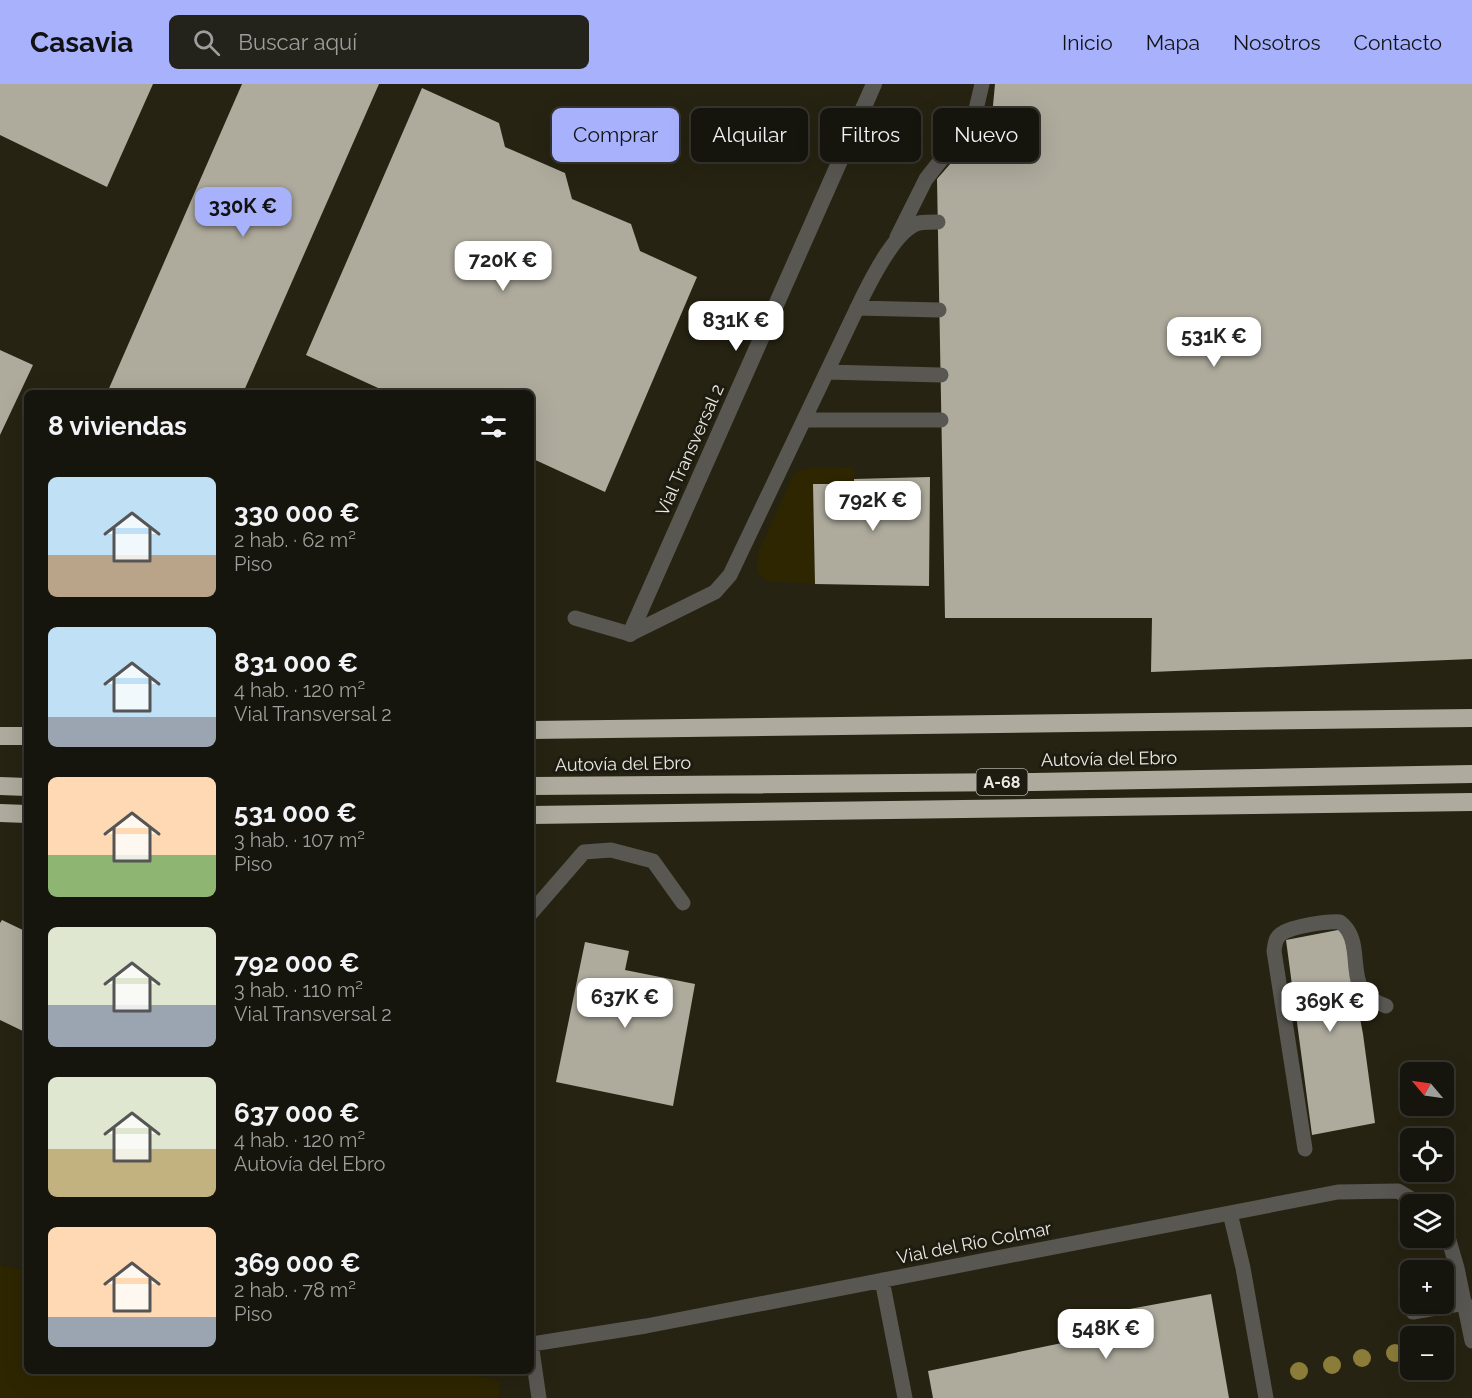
<!DOCTYPE html>
<html lang="es">
<meta charset="utf-8">
<style>
body{margin:0;font-family:Raleway,sans-serif;background:#23221b;color:#f1f3f6;height:100vh;display:flex;flex-direction:column;font-size:22px;white-space:nowrap}
*{box-sizing:border-box;margin:0}
p{font-size:20px;color:#9e9f9d}
.icon{flex:none;width:33px;height:33px;fill:none;stroke:currentColor;stroke-width:2;stroke-linecap:round;stroke-linejoin:round}
.map{position:relative;flex:1;overflow:hidden}
.panel{position:absolute;left:24px;top:306px;width:510px;height:984px;display:flex;flex-direction:column;background:#16150d;border-radius:9px;box-shadow:0 6px 24px #0002,0 0 0 2px #35342e}
.panel>*{flex:none}
.hud{position:absolute;left:552px;top:24px;width:570px;height:54px;display:flex;gap:12px}
.needle{width:39px;rotate:299deg}
.tools{position:absolute;left:1400px;top:978px;display:grid;gap:12px}
.tools a{display:grid;place-items:center;width:54px;height:54px;border-radius:9px;background:#16150d;box-shadow:0 6px 24px #0002,0 0 0 2px #35342e;font-size:30px}
.price{position:absolute;translate:-50% -51px;padding:0 14px;border-radius:12px;background:#fff;color:#222;font-size:20px;line-height:39px;filter:drop-shadow(0 2px 3px #0008)}
.price::after{content:'';position:absolute;left:50%;top:36px;width:18px;height:14px;margin-left:-9px;background:inherit;clip-path:polygon(0 0,100% 0,50% 100%)}
.price.active{background:#a7b1fc;color:#111}
ul{padding:0;list-style:none}
li{display:flex;align-items:center;gap:18px;height:150px;padding:0 24px}
li span{display:grid;place-items:center;flex:none;width:168px;height:120px;border-radius:9px;color:#555}
li>.icon{margin-inline-start:auto}
span .icon{width:72px;height:72px;fill:#fffc;stroke-width:1}
li b{font-size:26px}
h2{display:flex;justify-content:space-between;align-items:center;height:72px;padding:0 24px;font-size:26px}
.chip{padding:0 21px;border-radius:9px;background:#16150d;box-shadow:0 6px 24px #0002,0 0 0 2px #35342e;font-size:21px;line-height:54px}
.chip.active{background:#a7b1fc;color:#111}
header{display:flex;align-items:center;gap:36px;box-sizing:border-box;height:84px;padding:0 30px;background:#a7b1fc;color:#111}
header strong{font-size:28px}
nav{display:flex;gap:33px;margin-inline-start:auto;font-size:21px}
.search{width:420px;height:54px;background:#23221b;display:flex;align-items:center;gap:15px;box-sizing:border-box;padding:0 21px;border-radius:9px;color:#9e9f9d;font-size:22px}
.map>svg:first-child{display:block}
</style>
<header>
<strong>Casavia</strong>
<div class="search"><svg class="icon" aria-label="search" viewBox="0 0 24 24"><circle cx="10" cy="10" r="6"/><path d="M15 15l6 6"/></svg>Buscar aquí</div>
<nav><a>Inicio</a><a>Mapa</a><a>Nosotros</a><a>Contacto</a></nav>
</header>
<div class="map">
<svg width="1472" height="1314" viewBox="0 0 1472 1314">
<rect width="100%" height="100%" fill="#1e1c11"/>
<path fill="#272312" fill-rule="evenodd" d="M 0,0 L 1472,0 L 1472,1314 L 499,1314 L 500,1297 L 457,1287 L 531,1287 L 531,309 L 27,309 L 27,1187 L 0,1181 ZM 1410,988 L 1443,988 L 1443,1022 L 1410,1022 ZM 1410,1054 L 1443,1054 L 1443,1088 L 1410,1088 ZM 1410,1120 L 1443,1120 L 1443,1154 L 1410,1154 ZM 1410,1186 L 1443,1186 L 1443,1220 L 1410,1220 ZM 1410,1252 L 1443,1252 L 1443,1286 L 1410,1286 Z"/>
<path fill="#2e2600" d="M 813,383 L 854,384 L 854,400 L 813,400 L 815,500 L 768,497 C 756,492 757,483 757,471 L 794,389 Z
M 0,1181 L 27,1187 L 27,1287 L 457,1287 L 500,1297 L 499,1314 L 0,1314 Z"/>
<path fill="#aeab9d" d="M 0,0 L 153,0 L 107,103 L 0,51 Z
M 242,0 L 379,0 L 243,309 L 107,309 Z
M 995,0 L 1472,0 L 1472,575 L 1151,588 L 1152,534 L 945,534 L 937,95 L 992,32 Z
M 422,4 L 499,39 L 505,63 L 565,89 L 572,115 L 631,140 L 640,167 L 697,193 L 605,408 L 531,374 L 531,309 L 389,309 L 306,271 Z
M 0,266 L 33,281 L 0,351 Z
M 930,393 L 929,502 L 815,500 L 813,400 L 854,400 L 854,395 Z
M 2,836 L 27,848 L 27,949 L 0,936 L 0,839 Z
M 1343,845 L 1363,950 L 1375,1039 L 1312,1051 L 1286,856 Z
M 585,858 L 629,867 L 625,886 L 695,900 L 673,1022 L 556,998 Z
M 1211,1210 L 1229,1314 L 933,1314 L 928,1287 L 1062,1259 L 1059,1238 Z"/>
<g fill="none" stroke-linecap="round" stroke-linejoin="round">
<path stroke="#585752" stroke-width="15" d="M 897,153 L 926,95 L 974,34 L 982,0
M 857,224 L 939,226
M 827,288 L 941,291
M 804,336 L 941,336
M 575,534 L 630,550 L 715,508 L 730,491 L 862,214 C 872,194 896,145 919,139 C 925,138 932,138 938,138
M 531,829 L 584,768 L 611,766 L 653,777 L 683,819
M 1305,1065 L 1274,867 C 1275,861 1275,854 1281,850 C 1292,842 1327,837 1340,838 C 1362,854 1350,886 1362,906 C 1367,914 1378,919 1386,922
M 1230,1129 L 1243,1184 L 1266,1314
M 1443,1136 L 1457,1184 L 1472,1257
M 882,1196 L 905,1314
M 1413,1228 L 1465,1219
M 531,1259 L 539,1314
M 532,1260 L 646,1242 L 1338,1108 L 1398,1107 L 1420,1120"/>
<path stroke="#585752" stroke-width="16" d="M 630,550 L 874,0"/>
<path stroke="#aeab9e" stroke-width="18" d="M 531,646 L 1472,634
M 0,652 L 27,652
M 0,702 L 27,703
M 531,702 L 1033,698 L 1472,690
M 0,729 L 27,730
M 531,731 L 1472,718"/>
</g>
<g fill="#8b7d39">
<circle cx="1395" cy="1269" r="9"/>
<circle cx="1362" cy="1274" r="9"/>
<circle cx="1332" cy="1281" r="9"/>
<circle cx="1299" cy="1287" r="9"/>
</g>
<g text-anchor="middle" stroke-width="6" stroke-linejoin="round" paint-order="stroke">
<rect fill="#1e1c11" stroke="#aeaca4" stroke-width="1.5" x="976.5" y="685" width="51" height="26" rx="4.5"/>
<g font-size="16" font-weight="bold" fill="#eceae3">
<text x="1002" y="704">A-68</text>
</g>
<g font-size="18" fill="#eceae3" stroke="#1e1c11">
<text transform="translate(690 366) rotate(-66)" y="6">Vial Transversal 2</text>
<text transform="translate(1109 675) rotate(-1)" y="6">Autovía del Ebro</text>
<text transform="translate(623 680) rotate(-1)" y="6">Autovía del Ebro</text>
<text transform="translate(974 1159) rotate(-11)" y="6">Vial del Río Colmar</text>
</g>
</g>
</svg>
<div class="tools">
<a><svg class="needle" viewBox="-14 -14 28 28"><path d="M0-13l5 13h-10z" fill="#e53935"/><path d="M0 13l5-13h-10z" fill="#9e9f9d"/></svg></a>
<a><svg class="icon" aria-label="locate" viewBox="0 0 24 24"><circle cx="12" cy="12" r="6"/><path d="M12 2v4M12 18v4M2 12h4M18 12h4"/></svg></a>
<a><svg class="icon" aria-label="layers" viewBox="0 0 24 24"><path d="M12 4l9 5-9 5-9-5zM3 14l9 5 9-5"/></svg></a>
<a>+</a>
<a>−</a>
</div>
<b class="price active" style="left:243px;top:154px">330K €</b>
<b class="price" style="left:503px;top:208px">720K €</b>
<b class="price" style="left:736px;top:268px">831K €</b>
<b class="price" style="left:1214px;top:284px">531K €</b>
<b class="price" style="left:873px;top:448px">792K €</b>
<b class="price" style="left:625px;top:945px">637K €</b>
<b class="price" style="left:1330px;top:949px">369K €</b>
<b class="price" style="left:1106px;top:1276px">548K €</b>
<div class="hud">
<a class="chip active">Comprar</a>
<a class="chip">Alquilar</a>
<a class="chip">Filtros</a>
<a class="chip">Nuevo</a>
</div>
<section class="panel">
<h2>8 viviendas<svg class="icon" aria-label="filters" viewBox="0 0 24 24"><path d="M4 7h16M4 17h16"/><circle cx="9" cy="7" r="2"/><circle cx="15" cy="17" r="2"/></svg></h2>
<ul>
<li><span style="background:linear-gradient(#bfe0f5 65%,#b9a48a 0)"><svg class="icon" aria-label="home" viewBox="0 0 24 24"><path d="M3 11l9-7 9 7M6 9v11h12V9"/></svg></span><div><b>330 000 €</b><p>2 hab. · 62 m²</p><p>Piso</p></div></li>
<li><span style="background:linear-gradient(#bfe0f5 75%,#9aa5b1 0)"><svg class="icon" aria-label="home" viewBox="0 0 24 24"><path d="M3 11l9-7 9 7M6 9v11h12V9"/></svg></span><div><b>831 000 €</b><p>4 hab. · 120 m²</p><p>Vial Transversal 2</p></div></li>
<li><span style="background:linear-gradient(#ffd9b3 65%,#8fb573 0)"><svg class="icon" aria-label="home" viewBox="0 0 24 24"><path d="M3 11l9-7 9 7M6 9v11h12V9"/></svg></span><div><b>531 000 €</b><p>3 hab. · 107 m²</p><p>Piso</p></div></li>
<li><span style="background:linear-gradient(#dfe7d0 65%,#9aa5b1 0)"><svg class="icon" aria-label="home" viewBox="0 0 24 24"><path d="M3 11l9-7 9 7M6 9v11h12V9"/></svg></span><div><b>792 000 €</b><p>3 hab. · 110 m²</p><p>Vial Transversal 2</p></div></li>
<li><span style="background:linear-gradient(#dfe7d0 60%,#c2b280 0)"><svg class="icon" aria-label="home" viewBox="0 0 24 24"><path d="M3 11l9-7 9 7M6 9v11h12V9"/></svg></span><div><b>637 000 €</b><p>4 hab. · 120 m²</p><p>Autovía del Ebro</p></div></li>
<li><span style="background:linear-gradient(#ffd9b3 75%,#9aa5b1 0)"><svg class="icon" aria-label="home" viewBox="0 0 24 24"><path d="M3 11l9-7 9 7M6 9v11h12V9"/></svg></span><div><b>369 000 €</b><p>2 hab. · 78 m²</p><p>Piso</p></div></li>
</ul>
</section>
</div>
